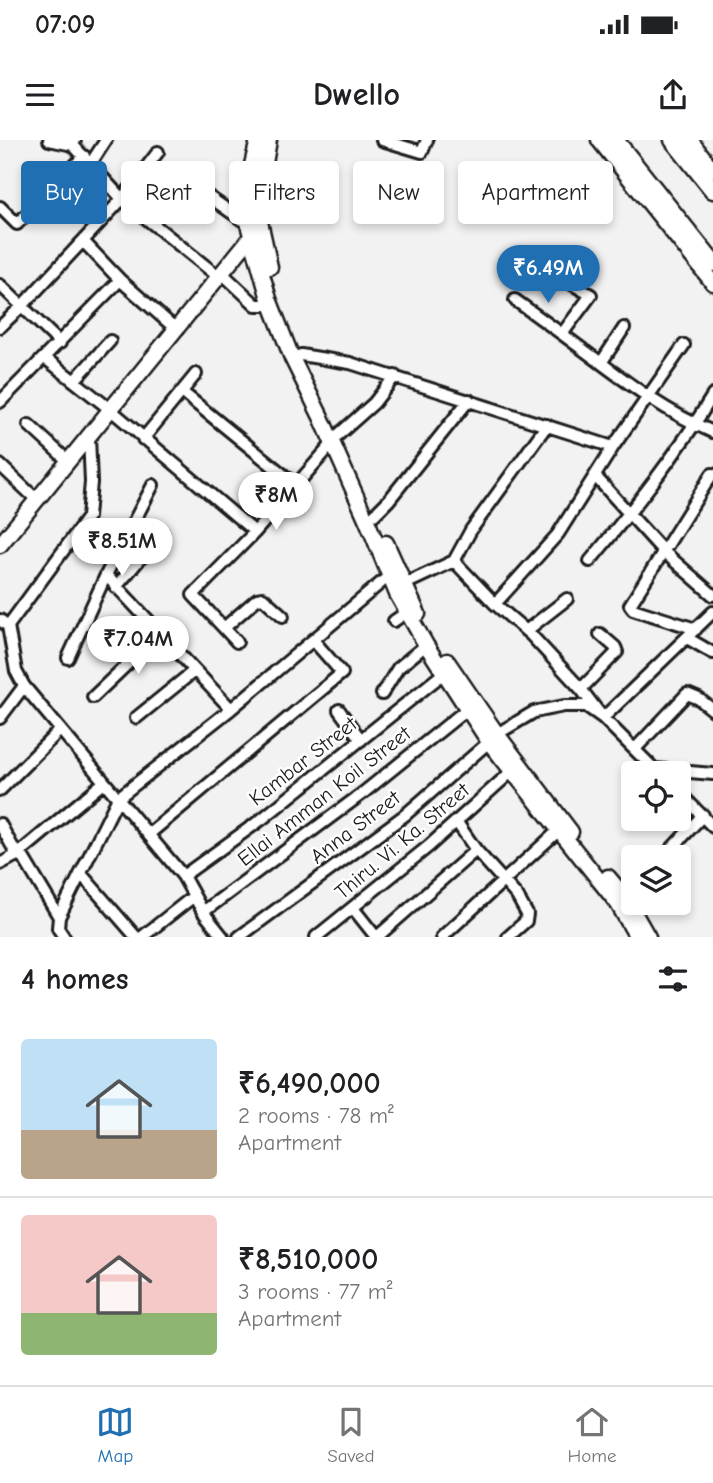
<!DOCTYPE html>
<meta charset="utf-8">
<style>
body{margin:0;font-family:"Comic Neue",sans-serif;background:#f2f2f2;color:#202124;height:100vh;display:flex;flex-direction:column;font-size:26px;white-space:nowrap}
*{box-sizing:border-box;margin:0}
p{font-size:23px;color:#757577}
.icon{flex:none;width:38px;height:38px;fill:none;stroke:currentColor;stroke-width:2;stroke-linecap:round;stroke-linejoin:round}
.map{position:relative;height:797px;overflow:hidden}
.sheet{display:flex;flex-direction:column;background:#fff;flex:1}
.sheet>*{flex:none}
.banner{position:absolute;left:21px;top:21px;width:672px;height:63px;display:flex;gap:14px}
.controls{position:absolute;left:621px;top:621px;display:grid;gap:14px}
.controls a{display:grid;place-items:center;width:70px;height:70px;border-radius:7px;background:#fff;box-shadow:0 4px 10px #0003;font-size:35px}
.price{position:absolute;translate:-50% -60px;padding:0 16px;border-radius:24px;background:#fff;color:#222;font-size:23px;line-height:46px;filter:drop-shadow(0 2px 4px #0008)}
.price::after{content:'';position:absolute;left:50%;top:42px;width:21px;height:16px;margin-left:-10px;background:inherit;clip-path:polygon(0 0,100% 0,50% 100%)}
.price.current{background:#1f6fb2;color:#fff}
ul{padding:0;list-style:none}
li{display:flex;align-items:center;gap:21px;height:175px;padding:0 21px}
li+li{border-top:2px solid #e0e0e0}
li span{display:grid;place-items:center;flex:none;width:196px;height:140px;border-radius:7px;color:#555}
li>.icon{margin-inline-start:auto}
span .icon{width:84px;height:84px;fill:#fffc;stroke-width:1}
li b{font-size:30px}
h2{display:flex;justify-content:space-between;align-items:center;height:84px;padding:0 21px;font-size:30px}
.tag{padding:0 24px;border-radius:7px;background:#fff;box-shadow:0 4px 10px #0003;font-size:24px;line-height:63px}
.tag.current{background:#1f6fb2;color:#fff}
.status{display:flex;justify-content:space-between;align-items:center;height:49px;padding:0 35px;background:#fff;direction:ltr}
.status svg{height:19px;fill:currentColor}
header{display:flex;justify-content:space-between;align-items:center;height:91px;padding:0 21px;background:#fff;font-size:32px;font-weight:600}
.tab-bar{display:flex;justify-content:space-around;align-items:center;height:98px;border-top:2px solid #e0e0e0;background:#fff;font-size:19px;color:#757577}
.tab-bar a{display:grid;justify-items:center;gap:4px}
.tab-bar .current{color:#1f6fb2}
.map>svg:first-child{display:block}
</style>
<div class="status"><b>07:09</b><svg viewBox="0 0 49 12"><path d="M0 12V9h3v3zM5 12V6h3v6zM10 12V3h3v9zM15 12V0h3v12zM26 1h20v11H26zM47 4h2v5h-2z"/></svg></div>
<header><svg class="icon" aria-label="menu" viewBox="0 0 24 24"><path d="M4 6h16M4 12h16M4 18h16"/></svg>Dwello<svg class="icon" aria-label="share" viewBox="0 0 24 24"><path d="M12 15V3M7 8l5-5 5 5M5 13v7h14v-7"/></svg></header>
<div class="map">
<svg width="713" height="797" viewBox="0 0 713 797">
<rect width="100%" height="100%" fill="#f2f2f2"/>
<filter id="ink" filterUnits="userSpaceOnUse"><feTurbulence type="fractalNoise" baseFrequency=".0143" numOctaves="2"/><feDisplacementMap in="SourceGraphic" scale="14" xChannelSelector="R" yChannelSelector="G"/><feConvolveMatrix kernelMatrix="1 2 1 2 8 2 1 2 1" color-interpolation-filters="sRGB"/></filter>
<g filter="url(#ink)">
<g fill="none" stroke-linecap="round" stroke-linejoin="round">
<g stroke="#1c1c1c" stroke-width="16">
<path id="minor" d="M 49,0 L 73,5 L 75,0
M 382,0 L 422,12 L 427,0
M 73,5 L 122,59 L 158,12
M 91,23 L 106,0
M 205,54 L 242,80 L 247,81
M 0,67 L 17,84 L 84,16
M 83,101 L 120,140
M 222,133 L 256,165 L 271,165
M 558,136 L 591,155 L 562,194 C 610,229 657,269 713,292
M 0,145 L 60,203
M 515,160 L 562,194
M 0,187 L 22,166 L 122,59 L 219,137
M 45,218 L 111,270 L 255,392
M 292,218 L 301,215 L 350,223 L 613,307
M 601,223 L 624,188
M 74,241 L 110,201
M 182,252 L 296,345
M 0,262 L 120,140 L 177,190
M 29,285 L 69,322
M 338,295 L 374,263 L 395,236
M 143,299 L 196,234
M 0,325 L 37,360
M 595,336 L 664,412 L 713,455
M 374,375 L 389,360 L 469,260
M 454,421 L 471,390 L 547,285
M 590,421 C 634,368 677,314 713,255
M 106,435 L 231,569
M 403,445 L 454,421 L 495,464 L 531,495 L 581,549 L 603,578 L 713,472
M 116,447 L 162,393
M 495,464 L 558,394 L 613,307 L 684,205
M 283,476 L 263,458 L 257,459 L 224,488 L 193,455 L 255,392 L 332,304
M 0,480 L 8,486 L 16,531 L 24,546 L 183,736 L 203,772 L 223,797
M 394,481 L 407,472
M 8,486 L 88,377 L 91,342 L 89,297
M 224,488 L 237,502
M 696,489 L 633,469 L 630,465 L 712,334
M 526,491 L 567,459
M 687,498 L 713,513
M 68,518 L 106,435 L 153,345
M 581,549 L 617,512 L 615,507 L 600,494
M 382,554 L 398,528 L 426,505
M 93,557 L 160,493
M 339,570 L 361,600
M 0,578 L 24,546
M 136,578 L 194,531
M 497,594 L 534,572 L 564,566 L 586,566 L 603,578 L 659,634
M 635,609 L 687,554 L 699,559 L 713,570
M 655,629 L 713,634
M 0,650 L 60,590
M 679,652 L 713,687
M 456,681 L 476,710 L 517,756 L 527,774 L 526,781 L 508,797
M 0,684 L 17,715 L 23,717 L 59,777 L 58,788 L 64,797
M 149,694 L 342,533 L 313,500
M 663,718 L 703,675
M 0,724 L 17,715 L 103,643
M 82,735 L 136,797
M 183,736 L 262,679 L 444,533
M 353,768 L 376,797
M 203,772 L 363,653 L 466,570
M 59,777 L 118,658 L 231,569 L 389,436
M 142,797 L 194,756
M 239,797 L 405,675 L 489,602
M 316,797 L 429,706 L 511,632
M 377,797 L 476,710
M 442,797 L 558,691"/>
</g>
<g stroke="#1c1c1c" stroke-width="19">
<path id="major" d="M 258,0 L 246,50 L 247,81 L 269,159 L 292,218 L 321,277 L 368,383 L 397,454 L 426,505 L 489,602 L 618,764 L 637,797
M 269,0 L 260,52 L 259,77 L 270,127
M 599,0 L 713,143
M 690,0 L 713,30
M 386,403 L 418,474
M 0,405 L 251,97
M 447,521 L 497,594 L 571,692
M 608,737 L 625,757 L 648,797"/>
</g>
<g stroke="#1c1c1c" stroke-width="21">
<path id="highway" d="M 615,0 L 713,123
M 673,0 L 713,50"/>
</g>
<use href="#minor" stroke="#fff" stroke-width="10"/>
<use href="#major" stroke="#fff" stroke-width="14"/>
<use href="#highway" stroke="#fff" stroke-width="16"/>
</g>
</g>
<g text-anchor="middle" stroke-width="5" stroke-linejoin="round" paint-order="stroke">
<g font-size="21" fill="#1c1c1c" stroke="#fff">
<text transform="translate(303 621) rotate(-38)" y="7">Kambar Street</text>
<text transform="translate(324 656) rotate(-38)" y="7">Ellai Amman Koil Street</text>
<text transform="translate(355 687) rotate(-37)" y="7">Anna Street</text>
<text transform="translate(402 701) rotate(-40)" y="7">Thiru. Vi. Ka. Street</text>
</g>
</g>
</svg>
<div class="controls">
<a><svg class="icon" aria-label="locate" viewBox="0 0 24 24"><circle cx="12" cy="12" r="6"/><path d="M12 2v4M12 18v4M2 12h4M18 12h4"/></svg></a>
<a><svg class="icon" aria-label="layers" viewBox="0 0 24 24"><path d="M12 4l9 5-9 5-9-5zM3 14l9 5 9-5"/></svg></a>
</div>
<b class="price current" style="left:548px;top:165px">₹6.49M</b>
<b class="price" style="left:276px;top:392px">₹8M</b>
<b class="price" style="left:122px;top:438px">₹8.51M</b>
<b class="price" style="left:138px;top:536px">₹7.04M</b>
<div class="banner">
<a class="tag current">Buy</a>
<a class="tag">Rent</a>
<a class="tag">Filters</a>
<a class="tag">New</a>
<a class="tag">Apartment</a>
</div>
</div>
<section class="sheet">
<h2>4 homes<svg class="icon" aria-label="filters" viewBox="0 0 24 24"><path d="M4 7h16M4 17h16"/><circle cx="9" cy="7" r="2"/><circle cx="15" cy="17" r="2"/></svg></h2>
<ul>
<li><span style="background:linear-gradient(#bfe0f5 65%,#b9a48a 0)"><svg class="icon" aria-label="home" viewBox="0 0 24 24"><path d="M3 11l9-7 9 7M6 9v11h12V9"/></svg></span><div><b>₹6,490,000</b><p>2 rooms · 78 m²</p><p>Apartment</p></div></li>
<li><span style="background:linear-gradient(#f6c9c9 70%,#8fb573 0)"><svg class="icon" aria-label="home" viewBox="0 0 24 24"><path d="M3 11l9-7 9 7M6 9v11h12V9"/></svg></span><div><b>₹8,510,000</b><p>3 rooms · 77 m²</p><p>Apartment</p></div></li>
</ul>
</section>
<nav class="tab-bar">
<a class="current"><svg class="icon" aria-label="map" viewBox="0 0 24 24"><path d="M3 6l6-2 6 2 6-2v14l-6 2-6-2-6 2zM9 4v14M15 6v14"/></svg>Map</a>
<a><svg class="icon" aria-label="saved" viewBox="0 0 24 24"><path d="M7 4h10v16l-5-4-5 4z"/></svg>Saved</a>
<a><svg class="icon" aria-label="home" viewBox="0 0 24 24"><path d="M3 11l9-7 9 7M6 9v11h12V9"/></svg>Home</a>
</nav>
